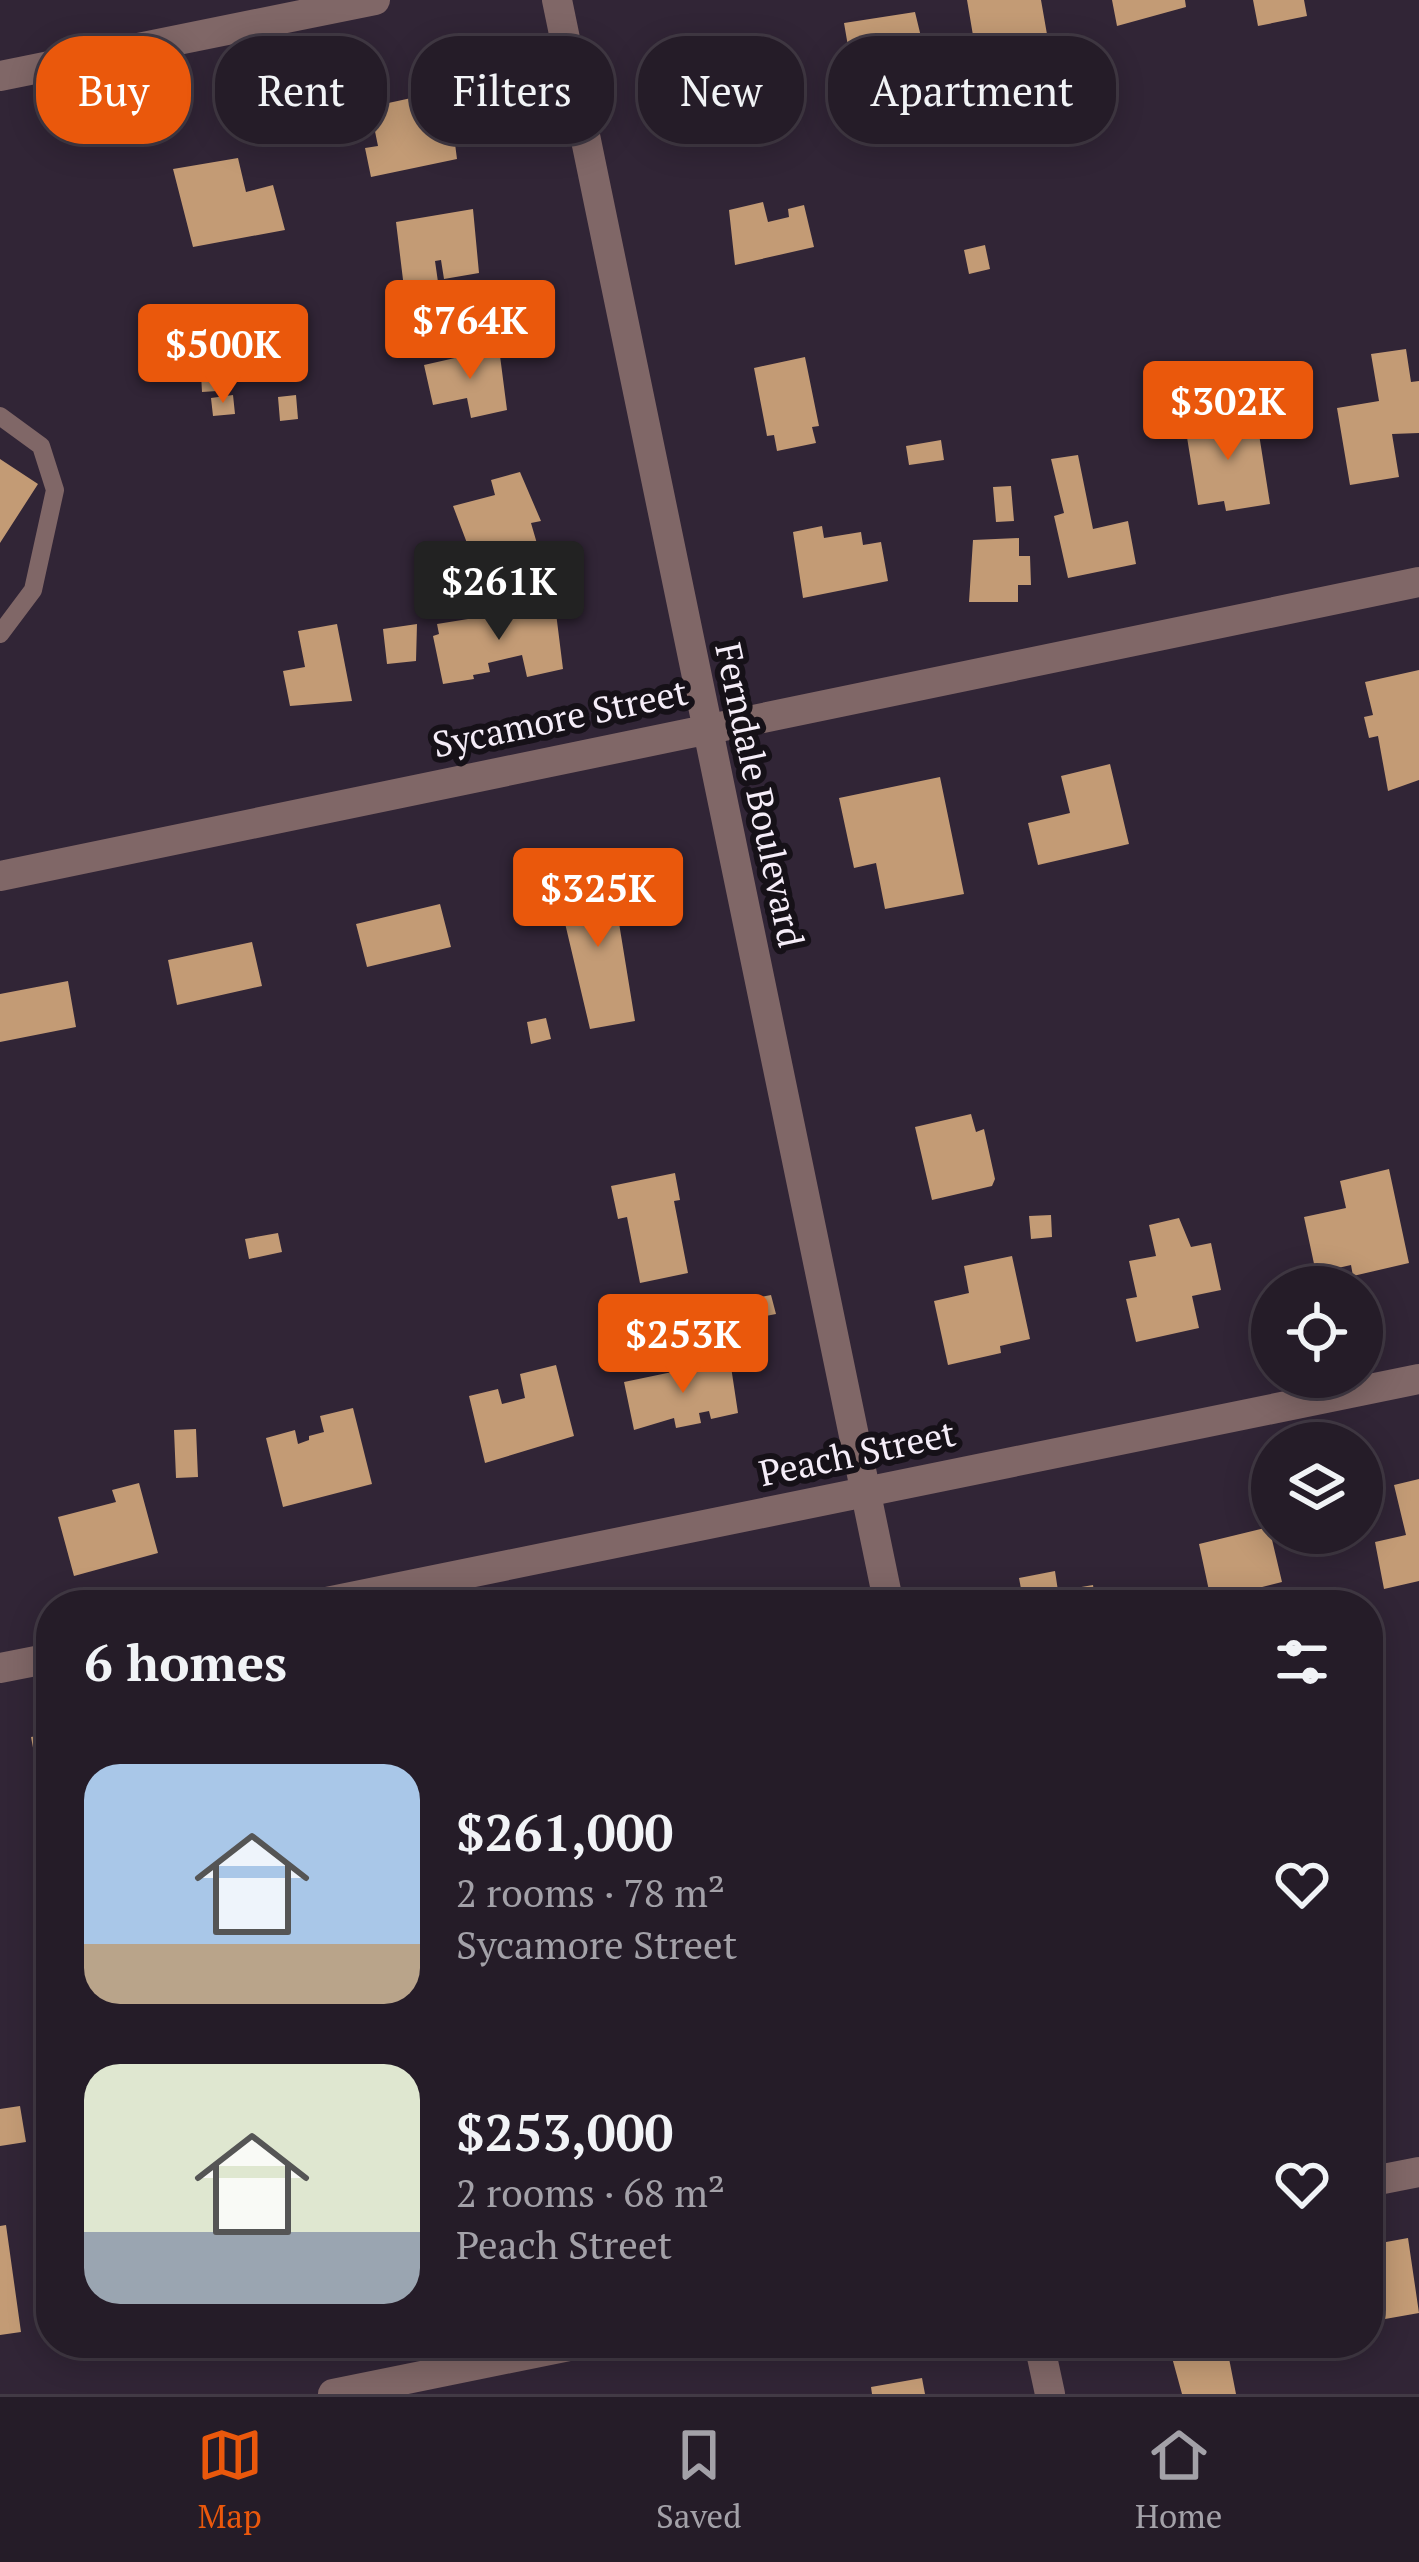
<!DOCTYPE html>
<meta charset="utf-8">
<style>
body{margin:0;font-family:"PT Serif",serif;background:#2d2530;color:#f1f3f6;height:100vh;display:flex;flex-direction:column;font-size:45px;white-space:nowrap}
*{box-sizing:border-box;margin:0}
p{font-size:39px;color:#a3a1a8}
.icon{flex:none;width:66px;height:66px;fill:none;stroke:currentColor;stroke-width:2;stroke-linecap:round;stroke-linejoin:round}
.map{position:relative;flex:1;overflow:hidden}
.drawer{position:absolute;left:36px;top:1590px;width:1347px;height:768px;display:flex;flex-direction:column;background:#251c28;border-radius:48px;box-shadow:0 6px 30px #0003,0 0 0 3px #423a45}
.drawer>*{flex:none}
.hud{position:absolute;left:36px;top:36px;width:1347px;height:108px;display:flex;gap:24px}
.fabs{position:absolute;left:1251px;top:1266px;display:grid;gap:24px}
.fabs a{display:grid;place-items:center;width:132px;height:132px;border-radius:50%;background:#251c28;box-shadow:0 6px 30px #0003,0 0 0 3px #423a45;font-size:60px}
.price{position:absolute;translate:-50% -102px;padding:0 27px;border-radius:12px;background:#ea580c;color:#fff;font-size:39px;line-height:78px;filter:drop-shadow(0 3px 6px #0008)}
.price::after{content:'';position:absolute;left:50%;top:72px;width:36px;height:27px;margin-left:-18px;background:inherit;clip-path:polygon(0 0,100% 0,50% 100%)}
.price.on{background:#222;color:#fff}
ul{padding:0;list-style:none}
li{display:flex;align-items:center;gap:36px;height:300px;padding:0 48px}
li span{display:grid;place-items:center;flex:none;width:336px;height:240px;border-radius:36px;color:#555}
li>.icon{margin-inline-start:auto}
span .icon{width:144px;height:144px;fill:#fffc;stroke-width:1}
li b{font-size:51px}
h2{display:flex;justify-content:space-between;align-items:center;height:144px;padding:0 48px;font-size:51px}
.tag{padding:0 42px;border-radius:48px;background:#251c28;box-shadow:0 6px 30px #0003,0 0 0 3px #423a45;font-size:42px;line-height:108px}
.tag.on{background:#ea580c;color:#fff}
.dock{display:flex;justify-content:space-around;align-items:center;height:168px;border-top:3px solid #423a45;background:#251c28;font-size:33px;color:#a3a1a8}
.dock a{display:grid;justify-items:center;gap:6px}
.dock .on{color:#ea580c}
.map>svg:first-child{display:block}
</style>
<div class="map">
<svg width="1419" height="2394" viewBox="0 0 1419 2394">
<rect width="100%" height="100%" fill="#312536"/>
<path fill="#c39b75" d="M 967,0 L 1041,0 L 1048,40 L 977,59 Z
M 1112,0 L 1185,0 L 1186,7 L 1117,26 Z
M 1253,0 L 1304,0 L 1307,16 L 1258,26 Z
M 915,12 L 929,70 L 908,93 L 876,101 L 871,111 L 859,110 L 844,23 Z
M 732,47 L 738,70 L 772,62 L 783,105 L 705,123 L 696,90 L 705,88 L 697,55 Z
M 448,90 L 457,159 L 371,177 L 365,148 L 378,146 L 370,107 Z
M 238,158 L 246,192 L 273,185 L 285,230 L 193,247 L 173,169 Z
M 763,202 L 768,222 L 789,217 L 788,209 L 804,205 L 814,247 L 735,265 L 729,210 Z
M 473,209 L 479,273 L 444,279 L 441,260 L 435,261 L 438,282 L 404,288 L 396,222 Z
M 985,245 L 990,269 L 969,274 L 964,250 Z
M 499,348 L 507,410 L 471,418 L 467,398 L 433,405 L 424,365 Z
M 1406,349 L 1411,382 L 1419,381 L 1419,433 L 1392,434 L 1399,477 L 1350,485 L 1337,408 L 1379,401 L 1371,354 Z
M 805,357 L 819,426 L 812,427 L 816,443 L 777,451 L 774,435 L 767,436 L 754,368 Z
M 231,373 L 232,390 L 202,392 L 201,374 Z
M 233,395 L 235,414 L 213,416 L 211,398 Z
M 296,395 L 298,419 L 280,421 L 278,397 Z
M 1256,415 L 1270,504 L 1226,511 L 1224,501 L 1198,505 L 1185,425 Z
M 941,440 L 944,460 L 909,465 L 906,446 Z
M 1078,455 L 1093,529 L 1128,521 L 1136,564 L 1068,578 L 1054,516 L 1064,513 L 1051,459 Z
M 0,459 L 38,484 L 0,543 Z
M 520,472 L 541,521 L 531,523 L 538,547 L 501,557 L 500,552 L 491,554 L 496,571 L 479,575 L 453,506 L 495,495 L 491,480 Z
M 1011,486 L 1014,521 L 996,522 L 993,487 Z
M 822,526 L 824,538 L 861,532 L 863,545 L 881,542 L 888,581 L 803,598 L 793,532 Z
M 1019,538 L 1019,556 L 1030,556 L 1031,585 L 1018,585 L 1018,602 L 969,602 L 973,540 Z
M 555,605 L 563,669 L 527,677 L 522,655 L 488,663 L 490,672 L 473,675 L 474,679 L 443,684 L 433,636 L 439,634 L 437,624 Z
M 337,624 L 352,701 L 290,706 L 283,671 L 305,667 L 298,631 Z
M 417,624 L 416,661 L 387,664 L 383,629 Z
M 1419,670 L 1419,780 L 1388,791 L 1378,736 L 1369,738 L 1364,717 L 1373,715 L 1365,682 Z
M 1110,764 L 1129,844 L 1038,865 L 1028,823 L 1070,813 L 1061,776 Z
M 940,777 L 964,894 L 885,909 L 876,863 L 854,868 L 839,798 Z
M 611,874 L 635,1021 L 590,1029 L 556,885 Z
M 440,904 L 451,947 L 367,967 L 356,924 Z
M 252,942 L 262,986 L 177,1005 L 168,960 Z
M 68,981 L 76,1027 L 0,1042 L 0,994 Z
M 546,1018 L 551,1039 L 531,1044 L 527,1022 Z
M 971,1114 L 976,1132 L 984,1129 L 995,1179 L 992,1186 L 932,1200 L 915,1127 Z
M 1389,1169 L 1409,1263 L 1353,1276 L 1351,1265 L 1316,1273 L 1304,1217 L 1346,1208 L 1340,1181 Z
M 675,1173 L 680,1200 L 674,1201 L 688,1273 L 640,1283 L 627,1217 L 618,1219 L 611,1186 Z
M 1051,1215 L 1052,1237 L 1031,1239 L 1029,1216 Z
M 1179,1218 L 1191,1247 L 1211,1243 L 1221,1290 L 1192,1296 L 1199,1328 L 1136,1342 L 1126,1299 L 1137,1297 L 1129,1261 L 1156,1256 L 1149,1225 Z
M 278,1233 L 282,1252 L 249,1259 L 245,1239 Z
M 1012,1256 L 1030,1339 L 1000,1346 L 1001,1353 L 948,1365 L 934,1301 L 969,1293 L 964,1266 Z
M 771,1295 L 776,1314 L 739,1321 L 735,1302 Z
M 730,1360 L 738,1413 L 711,1419 L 709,1411 L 699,1413 L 701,1423 L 676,1428 L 674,1418 L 634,1430 L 624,1382 Z
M 556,1365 L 574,1436 L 485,1463 L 469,1396 L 498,1389 L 502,1404 L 525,1398 L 520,1374 Z
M 353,1408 L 372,1484 L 283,1507 L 266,1438 L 295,1430 L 298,1444 L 309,1440 L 309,1436 L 324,1432 L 320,1416 Z
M 196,1429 L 198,1477 L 176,1478 L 174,1430 Z
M 1419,1479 L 1419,1581 L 1384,1589 L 1375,1542 L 1406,1535 L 1394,1485 Z
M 139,1483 L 158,1553 L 74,1576 L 58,1517 L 116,1502 L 112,1490 Z
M 1269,1527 L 1282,1582 L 1211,1600 L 1199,1544 Z
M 1055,1571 L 1058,1591 L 1093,1585 L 1096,1605 L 1024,1605 L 1019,1578 Z
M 51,1734 L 51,1783 L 40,1785 L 31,1737 Z
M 1368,2024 L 1382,2074 L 1368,2077 Z
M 51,2032 L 51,2126 L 48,2126 L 35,2034 Z
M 20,2106 L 26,2142 L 0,2146 L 0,2109 Z
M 6,2225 L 21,2332 L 0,2335 L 0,2226 Z
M 1408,2238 L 1419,2313 L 1368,2322 L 1368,2291 L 1383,2289 L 1375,2244 Z
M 1168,2343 L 1226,2343 L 1236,2394 L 1182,2394 Z
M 922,2378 L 925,2394 L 872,2394 L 871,2387 Z"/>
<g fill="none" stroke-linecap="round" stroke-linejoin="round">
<path stroke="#806767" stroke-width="18" d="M 0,416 L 41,446 L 55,490 L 33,590 L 0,634"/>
<path stroke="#806767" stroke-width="30" d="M 557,0 L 889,1605
M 0,76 L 375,0
M 0,876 L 1419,582
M 312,1605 L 1419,1379
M 0,1668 L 51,1658
M 1368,2182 L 1419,2172
M 1039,2343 L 1050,2394
M 333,2394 L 584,2343"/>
</g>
<g text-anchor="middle" stroke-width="12" stroke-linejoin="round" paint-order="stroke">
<g font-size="36" fill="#f5edf8" stroke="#161118">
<text transform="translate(560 718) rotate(-12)" y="13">Sycamore Street</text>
<text transform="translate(760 795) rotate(78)" y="13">Ferndale Boulevard</text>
<text transform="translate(857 1453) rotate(-12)" y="13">Peach Street</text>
</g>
</g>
</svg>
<div class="fabs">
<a><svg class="icon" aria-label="locate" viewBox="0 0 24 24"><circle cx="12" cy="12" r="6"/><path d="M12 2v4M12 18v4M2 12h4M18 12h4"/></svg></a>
<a><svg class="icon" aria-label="layers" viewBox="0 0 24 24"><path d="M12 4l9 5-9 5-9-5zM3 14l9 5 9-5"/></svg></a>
</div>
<b class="price" style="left:470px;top:382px">$764K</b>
<b class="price" style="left:223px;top:406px">$500K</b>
<b class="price" style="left:1228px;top:463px">$302K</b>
<b class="price on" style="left:499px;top:643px">$261K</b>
<b class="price" style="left:598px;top:950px">$325K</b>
<b class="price" style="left:683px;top:1396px">$253K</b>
<div class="hud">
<a class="tag on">Buy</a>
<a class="tag">Rent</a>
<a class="tag">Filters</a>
<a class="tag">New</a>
<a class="tag">Apartment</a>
</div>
<section class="drawer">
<h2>6 homes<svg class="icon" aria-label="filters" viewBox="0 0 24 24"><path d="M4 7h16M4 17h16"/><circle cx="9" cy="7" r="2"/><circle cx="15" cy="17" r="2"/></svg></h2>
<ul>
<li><span style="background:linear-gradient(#a9c7e8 75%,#b9a48a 0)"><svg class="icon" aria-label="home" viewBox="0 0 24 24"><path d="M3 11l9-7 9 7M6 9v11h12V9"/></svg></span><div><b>$261,000</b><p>2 rooms · 78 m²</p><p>Sycamore Street</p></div><svg class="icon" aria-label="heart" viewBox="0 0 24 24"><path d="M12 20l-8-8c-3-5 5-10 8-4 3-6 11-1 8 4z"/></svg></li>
<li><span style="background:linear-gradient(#dfe7d0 70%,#9aa5b1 0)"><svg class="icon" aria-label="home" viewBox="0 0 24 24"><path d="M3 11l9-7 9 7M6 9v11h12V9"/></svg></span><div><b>$253,000</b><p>2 rooms · 68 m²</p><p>Peach Street</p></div><svg class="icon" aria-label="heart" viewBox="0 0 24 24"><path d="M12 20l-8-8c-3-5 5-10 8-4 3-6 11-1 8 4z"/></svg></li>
</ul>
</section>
</div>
<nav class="dock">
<a class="on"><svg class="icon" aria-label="map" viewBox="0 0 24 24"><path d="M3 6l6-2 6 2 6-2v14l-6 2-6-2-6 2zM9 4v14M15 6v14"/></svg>Map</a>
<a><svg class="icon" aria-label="saved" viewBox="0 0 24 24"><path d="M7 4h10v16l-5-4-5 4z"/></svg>Saved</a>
<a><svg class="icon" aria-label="home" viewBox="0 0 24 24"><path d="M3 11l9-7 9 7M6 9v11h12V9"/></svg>Home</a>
</nav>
